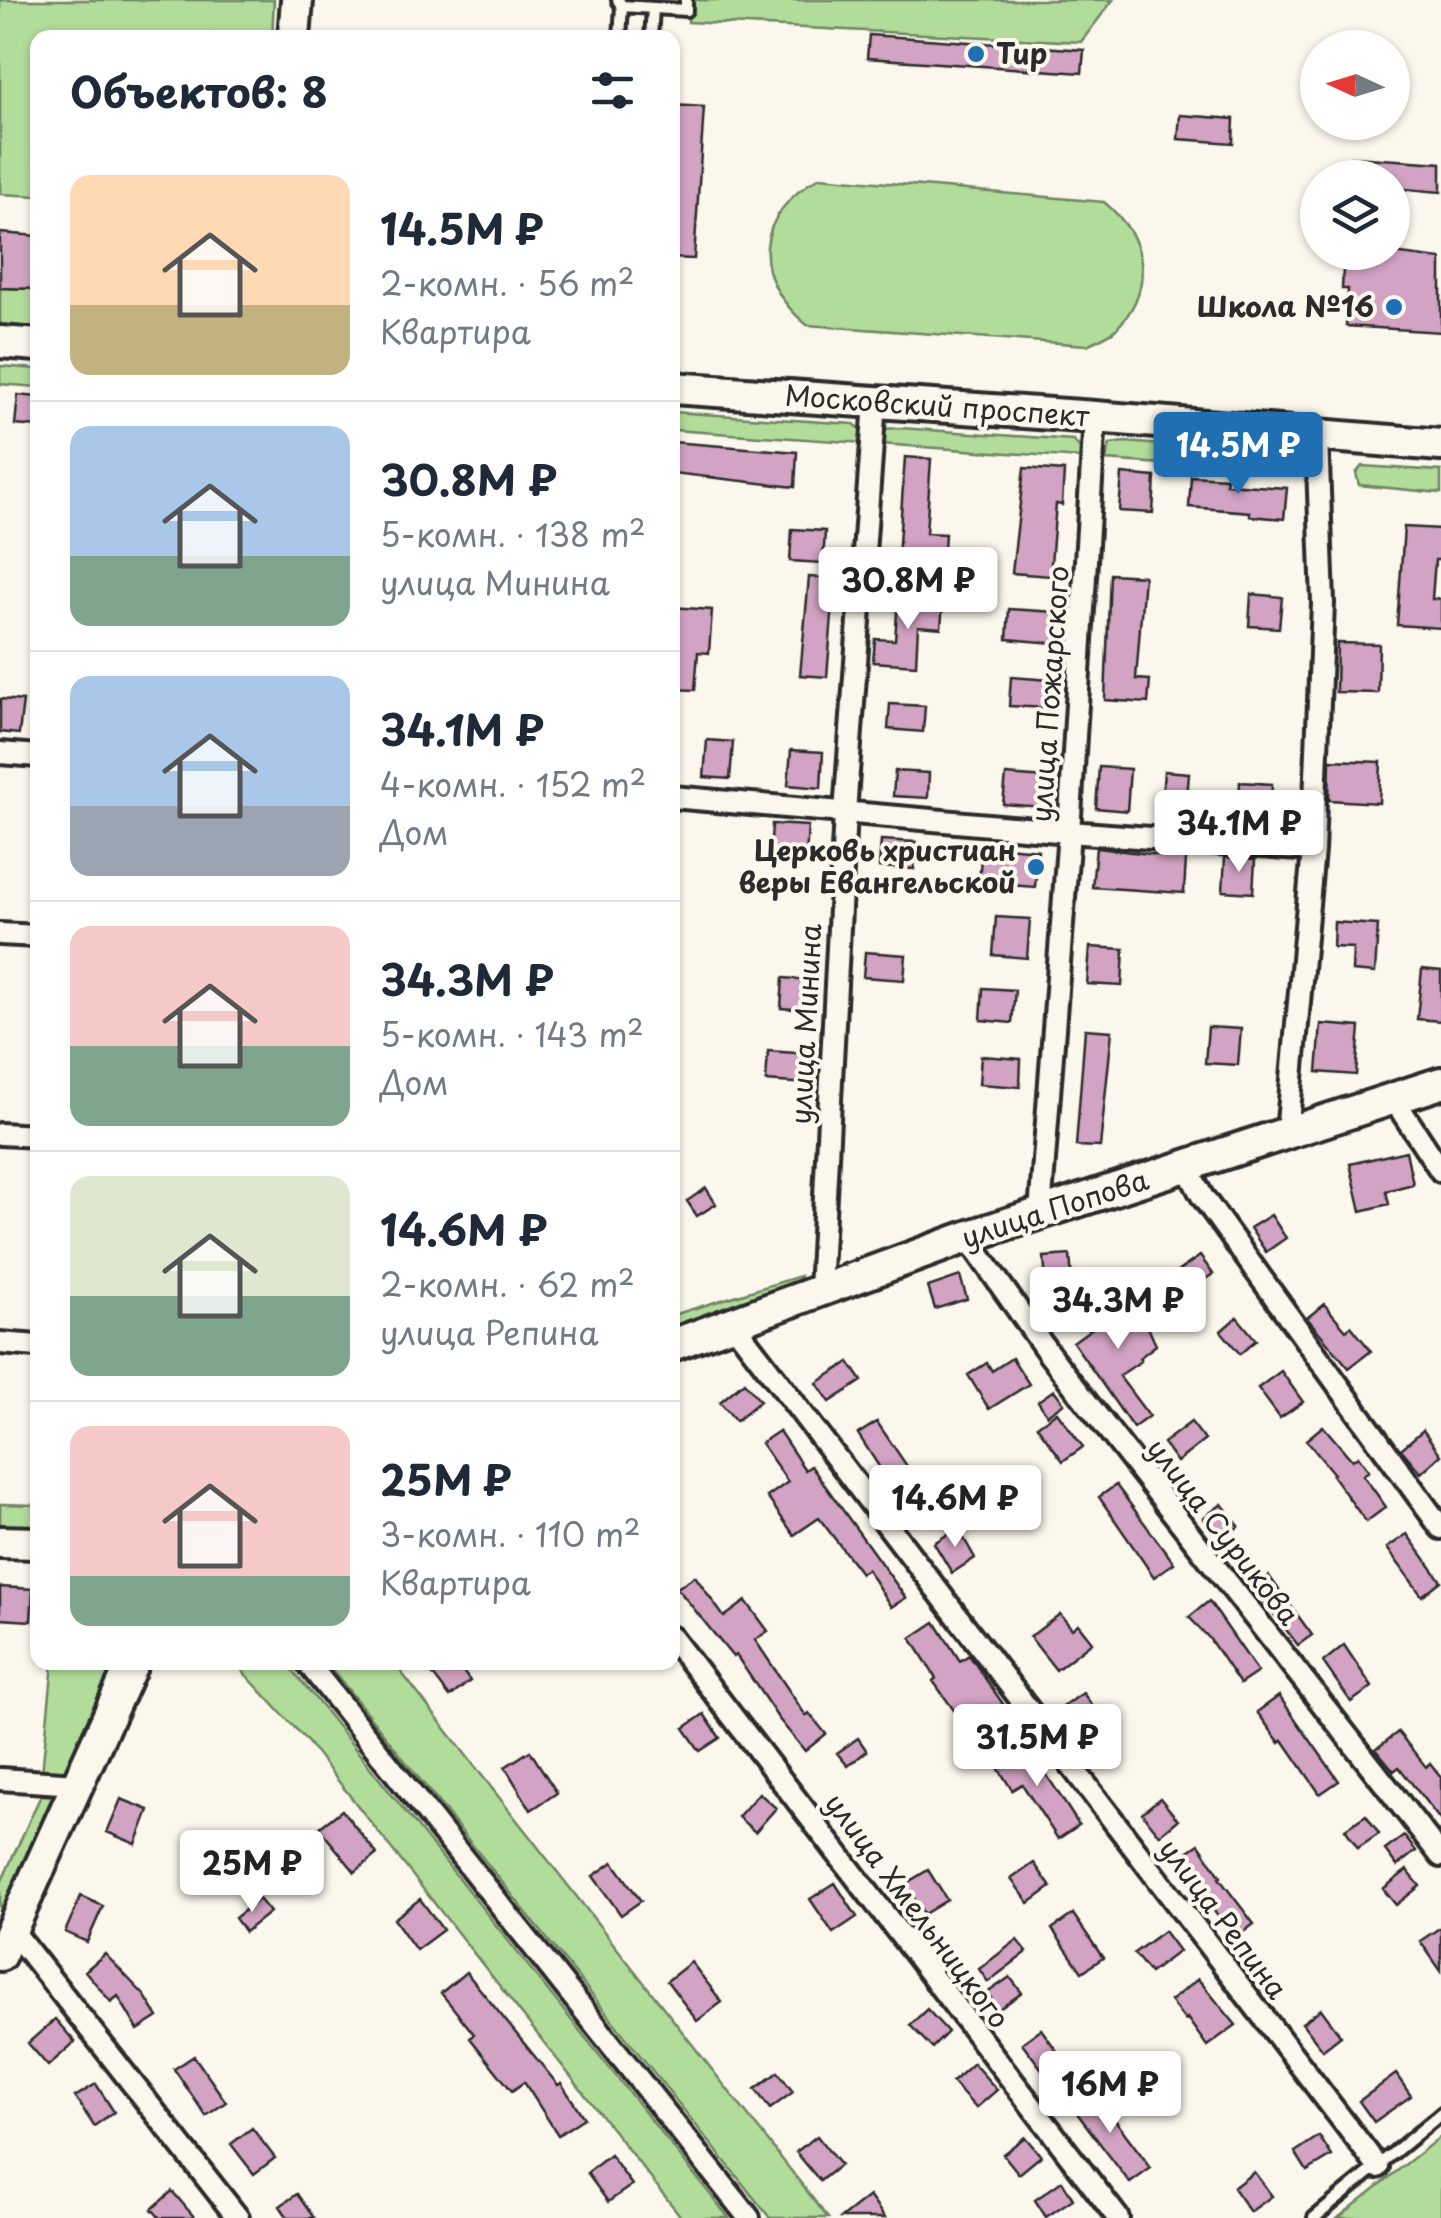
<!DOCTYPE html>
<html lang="ru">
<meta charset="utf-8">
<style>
body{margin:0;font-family:"Playpen Sans",sans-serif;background:#f6f6f7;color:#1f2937;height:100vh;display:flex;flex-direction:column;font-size:38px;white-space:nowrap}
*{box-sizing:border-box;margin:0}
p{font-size:32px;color:#747a83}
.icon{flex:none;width:55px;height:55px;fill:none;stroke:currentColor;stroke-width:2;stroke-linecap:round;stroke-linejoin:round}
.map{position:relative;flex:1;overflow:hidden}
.sheet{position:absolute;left:30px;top:30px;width:650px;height:1640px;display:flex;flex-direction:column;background:#fff;border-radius:20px;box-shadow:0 2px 8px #0004}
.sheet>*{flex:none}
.needle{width:65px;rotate:274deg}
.tools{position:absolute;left:1300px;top:30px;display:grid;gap:20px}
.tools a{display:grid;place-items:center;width:110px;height:110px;border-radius:50%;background:#fff;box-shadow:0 2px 8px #0004;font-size:50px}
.price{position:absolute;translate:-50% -85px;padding:0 22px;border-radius:10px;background:#fff;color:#222;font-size:32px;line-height:65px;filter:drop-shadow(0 2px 5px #0008)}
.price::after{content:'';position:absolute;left:50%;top:60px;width:30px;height:22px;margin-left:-15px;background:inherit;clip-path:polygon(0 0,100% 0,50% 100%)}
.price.current{background:#1f6fb2;color:#fff}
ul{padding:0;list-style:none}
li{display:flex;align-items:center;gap:30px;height:250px;padding:0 40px}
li+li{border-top:2px solid #e0e1e3}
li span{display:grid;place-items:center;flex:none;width:280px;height:200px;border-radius:20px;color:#555}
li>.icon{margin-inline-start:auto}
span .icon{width:120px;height:120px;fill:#fffc;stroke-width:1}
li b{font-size:42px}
h2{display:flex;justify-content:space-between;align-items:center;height:120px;padding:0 40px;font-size:42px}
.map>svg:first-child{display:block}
</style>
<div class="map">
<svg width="1441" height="2218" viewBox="0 0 1441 2218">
<rect width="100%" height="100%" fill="#fbf7ec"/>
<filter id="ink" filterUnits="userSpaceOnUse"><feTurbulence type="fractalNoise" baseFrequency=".01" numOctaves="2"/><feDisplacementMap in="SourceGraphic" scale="20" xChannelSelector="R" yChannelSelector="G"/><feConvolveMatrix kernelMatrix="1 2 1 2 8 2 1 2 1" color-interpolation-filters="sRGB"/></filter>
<g filter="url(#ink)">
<path fill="#b1dc9a" stroke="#6e8462" stroke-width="2.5" d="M 0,0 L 274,0 L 272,37 L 213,34 L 212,38 L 38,38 L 37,196 L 0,194 Z
M 690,0 L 1113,0 L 1081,42 L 688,22 Z
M 820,177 L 1104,202 C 1146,237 1157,286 1116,329 C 1109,336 1096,340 1087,345 L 807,325 C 749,277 754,214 820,177 Z
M 0,288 L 37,289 L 37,347 L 0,345 Z
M 0,366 L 37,369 L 37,387 L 0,384 Z
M 672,412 L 854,424 L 863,431 L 864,443 L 673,430 Z
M 900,428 L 1073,440 L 1080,448 L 1080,458 L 881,444 L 884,429 Z
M 1125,442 L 1298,456 L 1309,462 L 1309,474 L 1106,460 L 1110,444 Z
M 1362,466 L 1441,471 L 1441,493 L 1359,485 L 1356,473 Z
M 800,1276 L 798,1286 L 673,1334 L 673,1315 Z
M 0,1504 L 37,1505 L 37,1528 L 0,1526 Z
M 53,1663 L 117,1663 L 66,1775 L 42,1773 Z
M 235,1663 L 287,1663 L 729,2218 L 682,2218 L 306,1740 Z
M 327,1663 L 394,1663 L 828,2218 L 770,2218 Z
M 41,1795 L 60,1796 L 0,1924 L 0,1885 Z
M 1441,2136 L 1441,2218 L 1338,2218 Z"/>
<path fill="#d2a3c3" stroke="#2b2b2b" stroke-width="2.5" d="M 869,35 L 1084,50 L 1082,73 L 867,58 Z
M 672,105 L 704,107 L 694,259 L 672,258 Z
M 1180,115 L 1234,119 L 1233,143 L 1178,139 Z
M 1351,157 L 1441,163 L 1441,192 L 1392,188 L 1392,178 L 1349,178 Z
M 0,233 L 38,236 L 38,289 L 0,288 Z
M 1344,252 L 1385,252 L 1441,259 L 1441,332 L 1346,326 L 1348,289 L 1342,289 Z
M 18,395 L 38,397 L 38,427 L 15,425 Z
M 672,442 L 797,452 L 795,487 L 672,473 Z
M 905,457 L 931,459 L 926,533 L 945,534 L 943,562 L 898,558 Z
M 1024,468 L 1064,471 L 1062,505 L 1056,504 L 1050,576 L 1012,573 Z
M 1122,474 L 1155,477 L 1153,513 L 1119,511 Z
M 1191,476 L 1227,478 L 1226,484 L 1287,488 L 1284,519 L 1250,516 L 1250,512 L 1189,507 Z
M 1404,527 L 1441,529 L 1441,560 L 1435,560 L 1432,599 L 1441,599 L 1441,628 L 1397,625 Z
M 792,529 L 825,531 L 823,563 L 790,561 Z
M 1110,574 L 1144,576 L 1136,679 L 1150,680 L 1148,703 L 1105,700 Z
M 809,577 L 835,579 L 827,677 L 800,675 Z
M 1251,594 L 1282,597 L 1279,628 L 1249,626 Z
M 898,599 L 943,603 L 941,628 L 918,626 L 916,665 L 873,662 L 875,639 L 895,640 Z
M 672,607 L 712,610 L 709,653 L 698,652 L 695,690 L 672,689 Z
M 1009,609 L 1056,612 L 1054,643 L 1007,639 Z
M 1337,643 L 1379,644 L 1378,693 L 1336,692 Z
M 1011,677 L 1050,680 L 1048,708 L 1009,706 Z
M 0,699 L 23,701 L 19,734 L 0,732 Z
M 890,704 L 925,706 L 923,732 L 888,729 Z
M 707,740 L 733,742 L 730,779 L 704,777 Z
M 791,750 L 823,752 L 821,788 L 788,785 Z
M 1330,760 L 1381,762 L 1379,803 L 1329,800 Z
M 1099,767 L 1130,769 L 1127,811 L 1096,808 Z
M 895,771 L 929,773 L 928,798 L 893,796 Z
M 1164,771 L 1189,773 L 1186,812 L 1161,810 Z
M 1006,775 L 1046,778 L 1044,807 L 1003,804 Z
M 1240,782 L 1272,784 L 1270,821 L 1238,819 Z
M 772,824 L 808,826 L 806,857 L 770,855 Z
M 881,840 L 916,842 L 914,869 L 879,867 Z
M 982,845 L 1038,850 L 1035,887 L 979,883 Z
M 1096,848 L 1186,858 L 1184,893 L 1092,887 Z
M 1225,857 L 1255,860 L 1253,893 L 1223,891 Z
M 996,917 L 1030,919 L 1027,958 L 993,955 Z
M 1334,922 L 1378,925 L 1375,973 L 1352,971 L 1353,948 L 1333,947 Z
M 1090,947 L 1124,949 L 1122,986 L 1087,984 Z
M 865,952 L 906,955 L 904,980 L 863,977 Z
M 1422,969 L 1441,971 L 1441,1021 L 1417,1019 Z
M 783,978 L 809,980 L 807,1010 L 781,1008 Z
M 983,988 L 1015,990 L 1012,1023 L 981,1020 Z
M 1321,1024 L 1360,1027 L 1356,1075 L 1317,1072 Z
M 1208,1027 L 1241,1029 L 1238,1065 L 1205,1063 Z
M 1085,1029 L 1112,1031 L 1100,1147 L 1076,1146 Z
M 768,1051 L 810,1054 L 808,1084 L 766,1081 Z
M 981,1056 L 1021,1059 L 1020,1087 L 979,1084 Z
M 1406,1151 L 1413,1184 L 1386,1191 L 1389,1204 L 1361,1211 L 1350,1164 Z
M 706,1188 L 716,1204 L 697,1216 L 687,1201 Z
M 1271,1215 L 1286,1238 L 1266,1252 L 1250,1228 Z
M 1070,1255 L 1073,1292 L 1047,1295 L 1044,1257 Z
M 1200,1256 L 1213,1274 L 1186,1292 L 1174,1274 Z
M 960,1276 L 967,1299 L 935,1309 L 928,1287 Z
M 1132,1292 L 1156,1345 L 1139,1358 L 1141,1361 L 1119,1376 L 1149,1416 L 1133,1428 L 1073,1342 L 1109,1316 L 1105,1305 Z
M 1324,1304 L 1346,1330 L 1351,1326 L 1371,1351 L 1349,1368 L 1307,1318 Z
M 1237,1317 L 1256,1340 L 1240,1354 L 1221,1331 Z
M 1012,1358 L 1029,1384 L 989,1409 L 968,1375 L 987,1363 L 992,1371 Z
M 849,1362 L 862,1381 L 830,1402 L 817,1383 Z
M 1281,1371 L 1303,1402 L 1280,1418 L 1258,1388 Z
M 744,1382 L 760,1401 L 736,1421 L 720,1402 Z
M 1054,1390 L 1064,1403 L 1047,1415 L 1038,1401 Z
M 1057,1412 L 1083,1447 L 1063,1461 L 1037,1426 Z
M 877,1422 L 930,1500 L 909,1513 L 858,1434 Z
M 1191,1422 L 1205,1440 L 1177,1462 L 1163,1443 Z
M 1323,1426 L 1352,1460 L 1358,1456 L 1369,1471 L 1363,1475 L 1386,1507 L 1366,1522 L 1332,1475 L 1334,1474 L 1306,1440 Z
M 1423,1430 L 1441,1455 L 1421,1473 L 1401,1449 Z
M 779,1431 L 805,1470 L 811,1466 L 906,1598 L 891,1607 L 867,1569 L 861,1573 L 819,1518 L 794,1535 L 767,1497 L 788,1482 L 761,1443 Z
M 1116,1485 L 1174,1563 L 1154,1577 L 1099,1497 Z
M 1222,1504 L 1239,1526 L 1221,1540 L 1203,1518 Z
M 958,1528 L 975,1558 L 952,1573 L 934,1543 Z
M 1407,1534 L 1441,1581 L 1422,1596 L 1387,1548 Z
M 695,1576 L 724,1617 L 746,1601 L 768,1631 L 755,1640 L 806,1716 L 809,1713 L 826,1734 L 805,1751 L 778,1718 L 736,1655 L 733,1657 L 677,1588 Z
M 1269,1576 L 1312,1635 L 1298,1645 L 1252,1586 Z
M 0,1587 L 33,1589 L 31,1621 L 0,1619 Z
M 1209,1601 L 1258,1672 L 1240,1684 L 1209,1638 L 1189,1617 Z
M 1060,1614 L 1072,1629 L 1078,1624 L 1092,1642 L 1056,1670 L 1030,1637 Z
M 935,1622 L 960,1661 L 969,1655 L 1003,1704 L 968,1730 L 933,1681 L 936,1678 L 911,1638 Z
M 1344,1645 L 1372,1687 L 1351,1702 L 1323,1662 Z
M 423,1662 L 456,1662 L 470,1681 L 450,1697 Z
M 1083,1693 L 1098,1714 L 1075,1730 L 1060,1709 Z
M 1279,1696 L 1339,1781 L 1320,1794 L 1283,1740 L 1280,1743 L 1257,1712 Z
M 704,1714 L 720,1738 L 700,1751 L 684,1728 Z
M 1398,1732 L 1426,1767 L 1430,1763 L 1441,1777 L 1441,1821 L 1399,1767 L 1394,1771 L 1376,1749 Z
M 858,1738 L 867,1751 L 848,1766 L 837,1753 Z
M 1026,1743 L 1079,1825 L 1058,1839 L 1022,1784 L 1012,1790 L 995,1763 Z
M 530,1751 L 557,1793 L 531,1810 L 505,1767 Z
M 759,1793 L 776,1808 L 755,1832 L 738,1817 Z
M 1160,1798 L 1178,1820 L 1160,1835 L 1142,1813 Z
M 121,1799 L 149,1810 L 136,1844 L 107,1832 Z
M 342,1810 L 377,1854 L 355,1872 L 319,1828 Z
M 1366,1815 L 1379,1834 L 1358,1848 L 1345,1829 Z
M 1404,1836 L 1416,1851 L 1397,1866 L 1385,1850 Z
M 1199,1844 L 1221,1877 L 1219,1878 L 1254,1924 L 1234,1939 L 1177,1859 Z
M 613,1862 L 641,1901 L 621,1915 L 593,1876 Z
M 1034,1863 L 1051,1887 L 1029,1903 L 1011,1879 Z
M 928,1870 L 947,1900 L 924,1914 L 905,1884 Z
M 1407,1870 L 1420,1886 L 1396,1905 L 1383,1889 Z
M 835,1883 L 857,1917 L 833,1933 L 810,1899 Z
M 81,1896 L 103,1906 L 87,1942 L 65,1932 Z
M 259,1899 L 270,1912 L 245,1932 L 235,1918 Z
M 420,1899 L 443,1930 L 416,1950 L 394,1919 Z
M 1073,1914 L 1103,1958 L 1082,1972 L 1052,1929 Z
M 1441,1927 L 1441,1971 L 1420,1941 Z
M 1164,1931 L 1179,1951 L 1150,1973 L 1134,1953 Z
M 1017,1940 L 1027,1952 L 988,1982 L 979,1969 Z
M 105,1954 L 145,1996 L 158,2017 L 138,2030 L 118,1996 L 111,2002 L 85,1971 Z
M 691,1962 L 722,2002 L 697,2021 L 667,1981 Z
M 466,1972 L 558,2085 L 561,2083 L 584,2118 L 558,2135 L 524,2082 L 512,2091 L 470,2038 L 474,2034 L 441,1993 Z
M 1010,1977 L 1022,1993 L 999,2009 L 987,1993 Z
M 1198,1979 L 1236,2025 L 1207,2046 L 1187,2018 L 1185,2020 L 1170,2001 Z
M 927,2009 L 948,2032 L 932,2048 L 910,2025 Z
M 1321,2009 L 1341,2036 L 1323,2050 L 1302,2023 Z
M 55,2019 L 75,2042 L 48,2066 L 28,2043 Z
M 1041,2029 L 1062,2058 L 1044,2072 L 1022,2043 Z
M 194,2056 L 226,2102 L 206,2116 L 174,2069 Z
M 973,2063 L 997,2090 L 976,2108 L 952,2082 Z
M 778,2072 L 793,2092 L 770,2109 L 755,2089 Z
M 1396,2074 L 1411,2096 L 1374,2122 L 1359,2101 Z
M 96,2084 L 114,2112 L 94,2126 L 75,2097 Z
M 1091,2088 L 1151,2168 L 1130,2183 L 1070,2104 Z
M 252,2128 L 275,2158 L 254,2174 L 231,2144 Z
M 817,2136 L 840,2165 L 820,2181 L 796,2152 Z
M 1319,2136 L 1332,2156 L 1307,2171 L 1295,2152 Z
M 1025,2137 L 1041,2156 L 1019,2174 L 1003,2154 Z
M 610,2155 L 632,2185 L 608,2202 L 587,2173 Z
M 1254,2172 L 1272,2196 L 1250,2212 L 1233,2188 Z
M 1062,2181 L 1073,2199 L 1046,2217 L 1035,2200 Z
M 172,2191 L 195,2218 L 160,2218 L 152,2209 Z
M 297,2194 L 314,2218 L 288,2218 L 280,2206 Z
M 869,2196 L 885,2218 L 841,2218 Z"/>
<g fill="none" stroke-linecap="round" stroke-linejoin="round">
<g stroke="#2b2b2b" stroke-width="18">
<path id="lane" d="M 618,0 L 622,6 L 686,10 L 686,0
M 620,38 L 622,6
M 651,38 L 653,8
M 1314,2218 L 1441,2114"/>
</g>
<g stroke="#2b2b2b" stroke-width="28">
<path id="street" d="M 0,753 L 38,756
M 672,797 L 1069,832 L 1313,850
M 0,934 L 38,936
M 1393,1098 L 1441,1171
M 1287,1133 L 1313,850 L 1323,603 L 1317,436
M 0,1134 L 38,1136
M 1186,1166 L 1202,1196 L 1441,1528
M 1040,1213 L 1069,832 L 1095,417
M 967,1237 L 1049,1354 L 1441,1856
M 820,1291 L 845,813 L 875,402
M 733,1323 L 1378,2167
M 0,1343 L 38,1346
M 672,1638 L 1118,2218
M 307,1662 L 749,2218
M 0,1779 L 77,1784
M 12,1930 L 238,2218"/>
</g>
<g stroke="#2b2b2b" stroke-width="38">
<path id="secondary" d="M 294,38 L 297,0
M 0,342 L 38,345
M 672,388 L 1095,417 L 1441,445
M 672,1345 L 967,1237 L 1441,1083
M 0,1542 L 38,1543
M 0,1955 L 133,1662"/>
</g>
<use href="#lane" stroke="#fbf7ec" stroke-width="10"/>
<use href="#street" stroke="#fbf7ec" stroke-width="20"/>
<use href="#secondary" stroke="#fbf7ec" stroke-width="30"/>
</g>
</g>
<g fill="#1f6fb2" stroke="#fbf7ec" stroke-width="4">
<circle cx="976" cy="54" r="10"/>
<circle cx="1394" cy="307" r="10"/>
<circle cx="1036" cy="867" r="10"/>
</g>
<g text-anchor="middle" stroke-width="8" stroke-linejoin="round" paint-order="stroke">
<g font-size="28" font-weight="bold" fill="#2b2b2b" stroke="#fbf7ec" text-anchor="end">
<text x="996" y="64" text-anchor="start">Тир</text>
<text x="1374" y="317">Школа №16</text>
<text x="1016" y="861">Церковь христиан<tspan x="1016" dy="32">веры Евангельской</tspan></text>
</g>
<g font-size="28" fill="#2b2b2b" stroke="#fbf7ec">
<text transform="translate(937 406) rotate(4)" y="10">Московский проспект</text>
<text transform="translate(1050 694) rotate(-86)" y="10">улица Пожарского</text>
<text transform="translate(806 1024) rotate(-87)" y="10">улица Минина</text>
<text transform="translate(1055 1209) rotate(-18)" y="10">улица Попова</text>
<text transform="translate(1223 1532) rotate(52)" y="10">улица Сурикова</text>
<text transform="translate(917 1911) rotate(53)" y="10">улица Хмельницкого</text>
<text transform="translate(1223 1919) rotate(53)" y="10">улица Репина</text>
</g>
</g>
</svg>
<div class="tools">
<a><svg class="needle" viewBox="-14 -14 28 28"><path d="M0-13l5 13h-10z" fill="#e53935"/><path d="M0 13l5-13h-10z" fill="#747a83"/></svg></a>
<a><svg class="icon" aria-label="layers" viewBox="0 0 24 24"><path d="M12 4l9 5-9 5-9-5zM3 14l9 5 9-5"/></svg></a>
</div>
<b class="price current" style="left:1238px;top:497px">14.5M ₽</b>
<b class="price" style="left:908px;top:632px">30.8M ₽</b>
<b class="price" style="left:1239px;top:875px">34.1M ₽</b>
<b class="price" style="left:1118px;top:1352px">34.3M ₽</b>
<b class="price" style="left:955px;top:1550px">14.6M ₽</b>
<b class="price" style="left:1037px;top:1789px">31.5M ₽</b>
<b class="price" style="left:252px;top:1915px">25M ₽</b>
<b class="price" style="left:1110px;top:2136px">16M ₽</b>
<section class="sheet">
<h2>Объектов: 8<svg class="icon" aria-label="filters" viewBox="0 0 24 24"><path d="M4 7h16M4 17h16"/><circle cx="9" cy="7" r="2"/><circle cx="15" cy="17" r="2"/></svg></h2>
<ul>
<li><span style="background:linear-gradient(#ffd9b3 65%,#c2b280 0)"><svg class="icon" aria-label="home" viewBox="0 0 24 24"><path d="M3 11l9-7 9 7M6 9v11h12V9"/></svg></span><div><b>14.5M ₽</b><p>2-комн. · 56 m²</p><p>Квартира</p></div></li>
<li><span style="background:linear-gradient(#a9c7e8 65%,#7fa58c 0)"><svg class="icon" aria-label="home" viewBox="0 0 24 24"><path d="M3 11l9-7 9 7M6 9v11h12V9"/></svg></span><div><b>30.8M ₽</b><p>5-комн. · 138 m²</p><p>улица Минина</p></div></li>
<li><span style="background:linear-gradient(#a9c7e8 65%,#9aa5b1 0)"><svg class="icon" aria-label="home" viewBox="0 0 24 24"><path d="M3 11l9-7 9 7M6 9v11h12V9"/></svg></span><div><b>34.1M ₽</b><p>4-комн. · 152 m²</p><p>Дом</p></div></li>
<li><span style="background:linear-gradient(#f6c9c9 60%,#7fa58c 0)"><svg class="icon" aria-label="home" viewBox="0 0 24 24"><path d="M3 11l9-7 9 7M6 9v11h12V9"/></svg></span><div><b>34.3M ₽</b><p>5-комн. · 143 m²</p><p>Дом</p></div></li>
<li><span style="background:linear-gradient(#dfe7d0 60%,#7fa58c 0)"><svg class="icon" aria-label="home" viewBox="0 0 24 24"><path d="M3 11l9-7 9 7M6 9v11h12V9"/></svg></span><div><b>14.6M ₽</b><p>2-комн. · 62 m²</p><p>улица Репина</p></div></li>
<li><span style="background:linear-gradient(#f6c9c9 75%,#7fa58c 0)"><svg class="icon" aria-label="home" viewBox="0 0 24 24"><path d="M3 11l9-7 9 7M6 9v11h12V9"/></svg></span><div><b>25M ₽</b><p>3-комн. · 110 m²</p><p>Квартира</p></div></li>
</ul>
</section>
</div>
